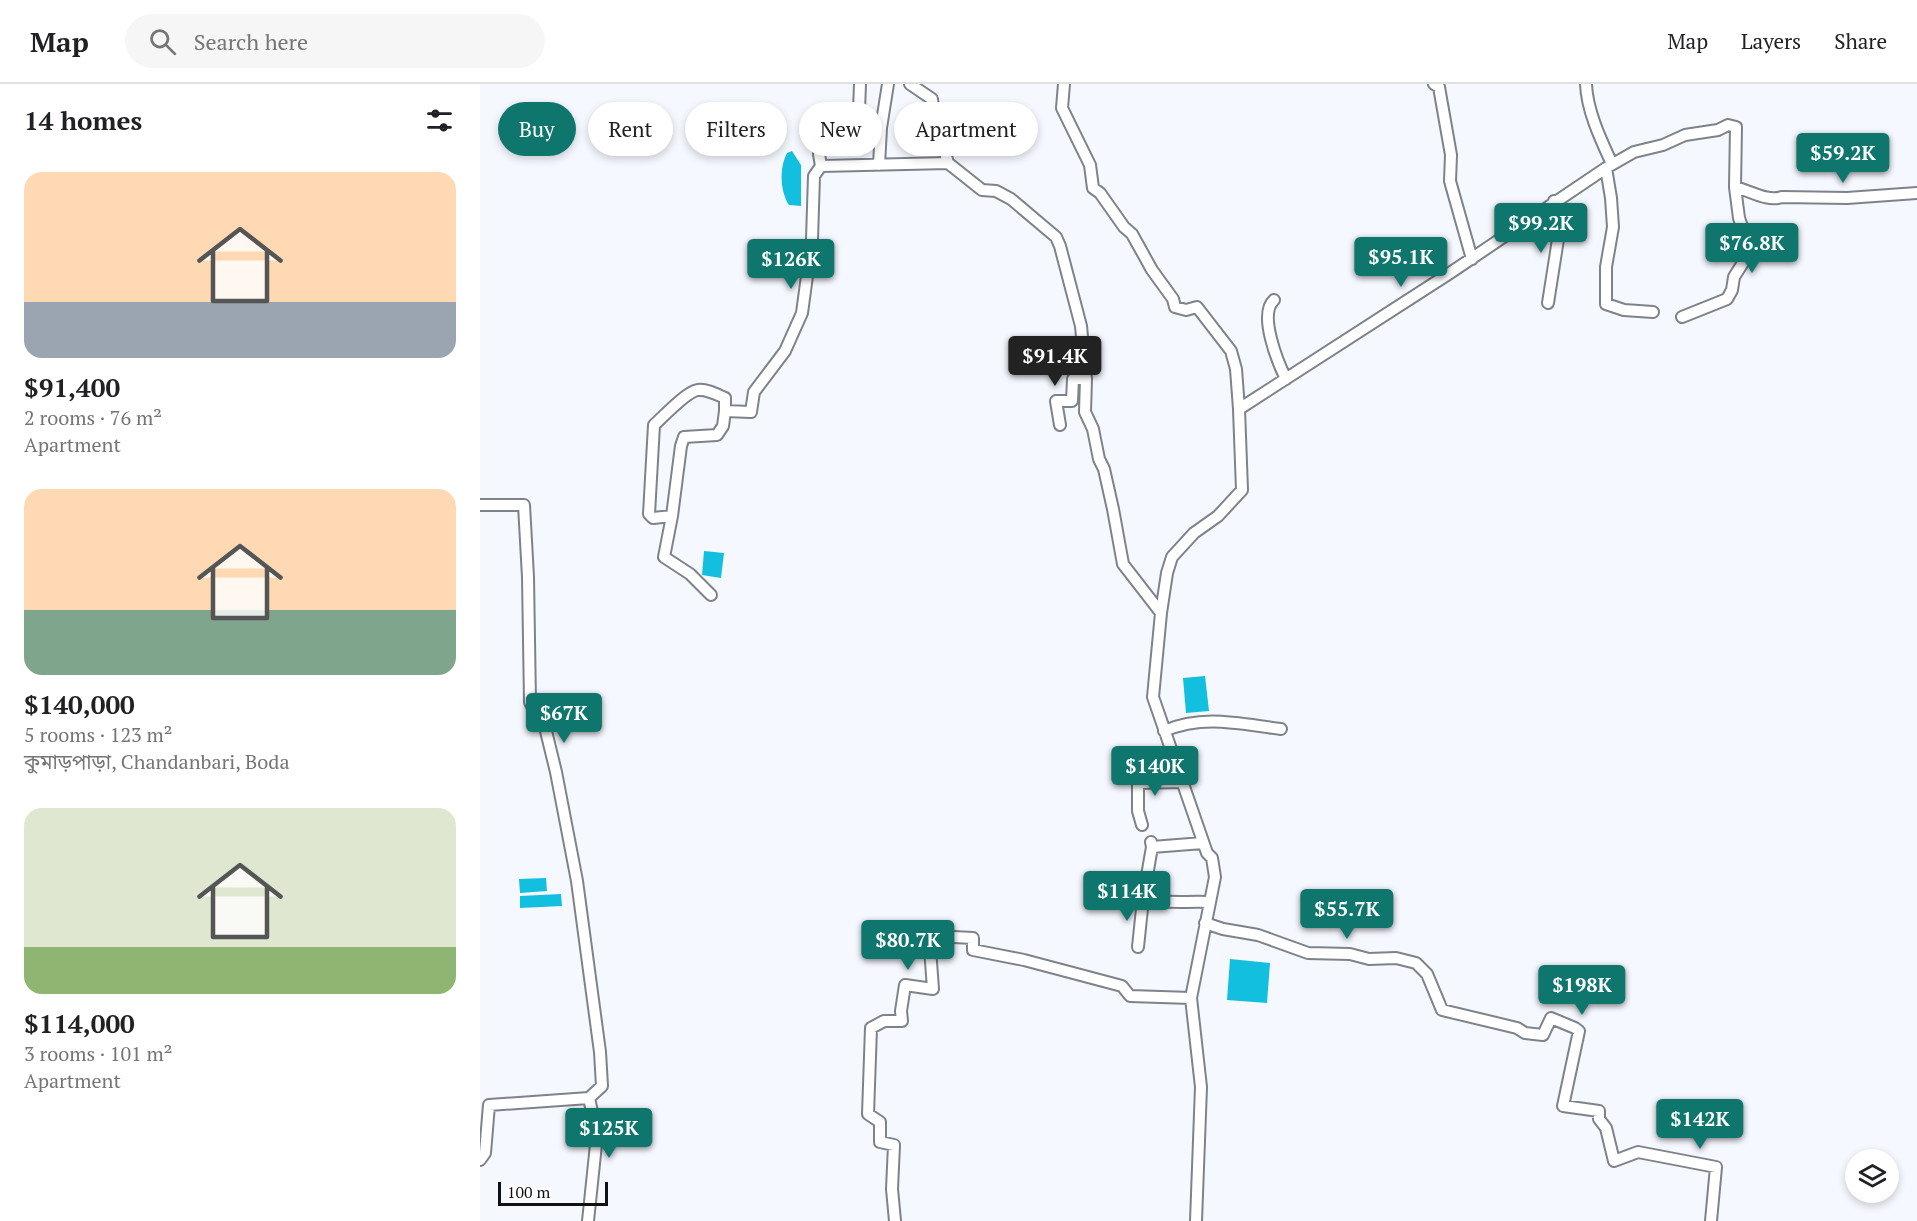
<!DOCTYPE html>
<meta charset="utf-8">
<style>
body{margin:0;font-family:"PT Serif","Noto Sans Bengali",serif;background:#f6f6f6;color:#202124;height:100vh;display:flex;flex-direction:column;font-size:22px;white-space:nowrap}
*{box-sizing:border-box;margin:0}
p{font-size:20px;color:#757577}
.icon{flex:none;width:33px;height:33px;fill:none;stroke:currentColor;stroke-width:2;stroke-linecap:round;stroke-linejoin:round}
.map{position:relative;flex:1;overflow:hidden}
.details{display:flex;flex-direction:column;background:#fff;width:480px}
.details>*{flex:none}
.top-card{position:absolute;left:18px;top:18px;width:570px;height:54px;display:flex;gap:12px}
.buttons{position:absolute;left:1365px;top:1065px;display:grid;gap:12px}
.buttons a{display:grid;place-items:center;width:54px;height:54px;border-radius:50%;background:#fff;box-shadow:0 3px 9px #0003;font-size:30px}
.scale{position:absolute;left:18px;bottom:15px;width:110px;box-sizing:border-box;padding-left:6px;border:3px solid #101114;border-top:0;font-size:16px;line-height:21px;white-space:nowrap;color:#101114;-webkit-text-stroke:4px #fff;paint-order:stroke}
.price{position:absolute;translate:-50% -51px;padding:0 14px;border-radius:6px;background:#0f766e;color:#fff;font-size:20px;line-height:39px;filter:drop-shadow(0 2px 3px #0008)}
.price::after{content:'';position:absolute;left:50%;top:36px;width:18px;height:14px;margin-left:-9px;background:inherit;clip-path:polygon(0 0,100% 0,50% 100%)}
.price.active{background:#222;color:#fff}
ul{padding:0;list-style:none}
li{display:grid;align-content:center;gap:12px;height:318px;padding:0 24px}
li span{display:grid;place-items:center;height:186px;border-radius:18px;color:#555}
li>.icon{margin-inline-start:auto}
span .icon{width:108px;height:108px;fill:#fffc;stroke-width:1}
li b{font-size:26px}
h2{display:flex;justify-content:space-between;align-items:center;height:72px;padding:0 24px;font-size:26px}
.pill{padding:0 21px;border-radius:27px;background:#fff;box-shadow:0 3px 9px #0003;font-size:21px;line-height:54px}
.pill.active{background:#0f766e;color:#fff}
header{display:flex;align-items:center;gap:36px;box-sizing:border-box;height:84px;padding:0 30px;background:#fff;border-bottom:2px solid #e0e0e0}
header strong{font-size:28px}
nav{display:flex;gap:33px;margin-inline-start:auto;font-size:21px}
.search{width:420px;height:54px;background:#f6f6f6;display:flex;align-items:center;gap:15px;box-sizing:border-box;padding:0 21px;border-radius:33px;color:#757577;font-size:22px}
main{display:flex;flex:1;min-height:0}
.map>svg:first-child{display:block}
</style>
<header>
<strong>Map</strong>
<div class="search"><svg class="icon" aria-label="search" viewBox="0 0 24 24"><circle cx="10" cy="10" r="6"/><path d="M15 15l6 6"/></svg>Search here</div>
<nav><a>Map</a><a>Layers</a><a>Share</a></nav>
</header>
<main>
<section class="details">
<h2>14 homes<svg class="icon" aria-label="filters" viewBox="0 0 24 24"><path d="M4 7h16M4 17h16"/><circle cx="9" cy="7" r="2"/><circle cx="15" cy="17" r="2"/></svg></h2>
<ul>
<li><span style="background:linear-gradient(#ffd9b3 70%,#9aa5b1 0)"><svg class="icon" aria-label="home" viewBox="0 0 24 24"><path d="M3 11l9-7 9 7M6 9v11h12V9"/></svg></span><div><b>$91,400</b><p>2 rooms · 76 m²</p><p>Apartment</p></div></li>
<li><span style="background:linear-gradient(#ffd9b3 65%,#7fa58c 0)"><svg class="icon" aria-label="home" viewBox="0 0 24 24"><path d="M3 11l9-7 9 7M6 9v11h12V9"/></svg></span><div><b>$140,000</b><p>5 rooms · 123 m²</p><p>কুমাড়পাড়া, Chandanbari, Boda</p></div></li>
<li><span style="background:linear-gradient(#dfe7d0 75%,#8fb573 0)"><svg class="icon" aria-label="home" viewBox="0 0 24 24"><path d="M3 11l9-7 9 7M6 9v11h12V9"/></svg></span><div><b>$114,000</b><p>3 rooms · 101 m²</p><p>Apartment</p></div></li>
</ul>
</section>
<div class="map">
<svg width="1437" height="1137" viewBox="0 0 1437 1137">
<rect width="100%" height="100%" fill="#f5f8fe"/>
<path fill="#13bfde" d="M 312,67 L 321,81 L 321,122 L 309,121 C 300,107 299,84 307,69 Z
M 224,467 L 244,469 L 241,494 L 222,491 Z
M 725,592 L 729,627 L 706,629 L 703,594 Z
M 66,794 L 67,807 L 40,809 L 39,795 Z
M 81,810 L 82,822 L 40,824 L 40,812 Z
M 750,875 L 790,879 L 787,919 L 747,916 Z"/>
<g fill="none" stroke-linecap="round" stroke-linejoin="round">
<g stroke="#7e828b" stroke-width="14">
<path id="minor" d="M 430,0 L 452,15 L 454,31 L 468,79 L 502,106 L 516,107 L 531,115 L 576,153 L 580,162 L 601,242 L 606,295 L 605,328 L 613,345 L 619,375 L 624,385 L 633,425 L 643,480 L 681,529
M 584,0 L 582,24 L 610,81 L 613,104 L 620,109 L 644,143 L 652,150 L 672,186 L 693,215 L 695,223 L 706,226 L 717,223 L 751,267 L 756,285 L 759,325
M 954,0 L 959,3 L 971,71 L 970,97 L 992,175
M 1106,0 C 1107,27 1121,56 1132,80
M 343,46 L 339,70 L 341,82 L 468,79
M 342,53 L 378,52 L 380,0
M 399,81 L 401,44 L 408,0
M 1126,84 L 1131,114 L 1133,143 L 1126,183 L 1126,220 L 1144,226 L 1173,228
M 794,216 C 778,230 798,279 806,295
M 1068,219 L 1079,149 L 1074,117
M 1202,233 L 1247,215 L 1252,206 L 1254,193 L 1264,177 L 1266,154 L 1259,134 L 1255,103
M 580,341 L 576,317 L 592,317 L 593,295 L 606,295
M 0,421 L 44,421 L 48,493 L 50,618 L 60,638 L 65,643 L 76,688 L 97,797 L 120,968 L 122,1002 L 109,1014 L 9,1021 L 5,1069 L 0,1076
M 192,432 L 201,362 L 204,353 L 237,351 L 243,342 L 245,327
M 231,511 L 210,490 L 184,473 L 192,432 L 173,434 L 169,430 L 174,341 C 183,333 207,307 218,306 C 227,305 236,310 245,314 L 245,327 L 271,328 L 274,308 L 305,267 L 322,229 L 332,155 L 334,92 L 341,82
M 684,647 C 724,630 760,640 801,645
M 662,741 L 658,727 L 658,699 L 702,698
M 671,758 L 672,763 L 663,815 C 685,820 707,817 729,818
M 672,763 L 723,759
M 725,839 L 743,845 L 778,851 L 828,869 L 870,870 L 889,875 L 916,874 L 936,879 L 947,890 L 962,926 L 1037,944 L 1045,949 L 1063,951 L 1071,934 L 1095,944 L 1099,947 L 1083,1022 L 1119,1027 L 1119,1035 L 1126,1044 L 1134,1077 L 1158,1068 L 1236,1083 L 1231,1137
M 658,863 L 663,815
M 108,1137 L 117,1051 L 109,1014
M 415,1137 L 412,1105 L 414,1061 L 400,1058 L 400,1038 L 388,1030 L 391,944 L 404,937 L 422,937 L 421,927 L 425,901 L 453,905 L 450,864 L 454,852 L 493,854 L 493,866 L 544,876 L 642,902 L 650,912 L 711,914
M 716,1137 L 721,1003 L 711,914 L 735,793 L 732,774 L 727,769 L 673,613 L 681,529 L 687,489 L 692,473 L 714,449 L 738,432 L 762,406 L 759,325 L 970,189 L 1126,84 L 1154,68 L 1183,61 L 1205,51 L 1238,46 L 1248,41 L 1256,43 L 1255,103 C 1271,107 1287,118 1302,113 L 1367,114 L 1437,109"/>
</g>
<use href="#minor" stroke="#fff" stroke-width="10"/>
</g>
</svg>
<div class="buttons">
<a><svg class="icon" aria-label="layers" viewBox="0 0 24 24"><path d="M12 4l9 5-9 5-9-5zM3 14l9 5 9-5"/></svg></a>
</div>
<div class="scale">100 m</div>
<b class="price" style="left:1363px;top:100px">$59.2K</b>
<b class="price" style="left:1061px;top:170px">$99.2K</b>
<b class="price" style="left:1272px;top:190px">$76.8K</b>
<b class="price" style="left:921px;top:204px">$95.1K</b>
<b class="price" style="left:311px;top:206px">$126K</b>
<b class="price active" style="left:575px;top:303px">$91.4K</b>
<b class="price" style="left:84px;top:660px">$67K</b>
<b class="price" style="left:675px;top:713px">$140K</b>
<b class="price" style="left:647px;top:838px">$114K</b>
<b class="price" style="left:867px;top:856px">$55.7K</b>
<b class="price" style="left:428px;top:887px">$80.7K</b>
<b class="price" style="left:1102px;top:932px">$198K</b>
<b class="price" style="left:1220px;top:1066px">$142K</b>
<b class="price" style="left:129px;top:1075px">$125K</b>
<div class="top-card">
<a class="pill active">Buy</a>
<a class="pill">Rent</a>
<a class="pill">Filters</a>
<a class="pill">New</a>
<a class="pill">Apartment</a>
</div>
</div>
</main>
